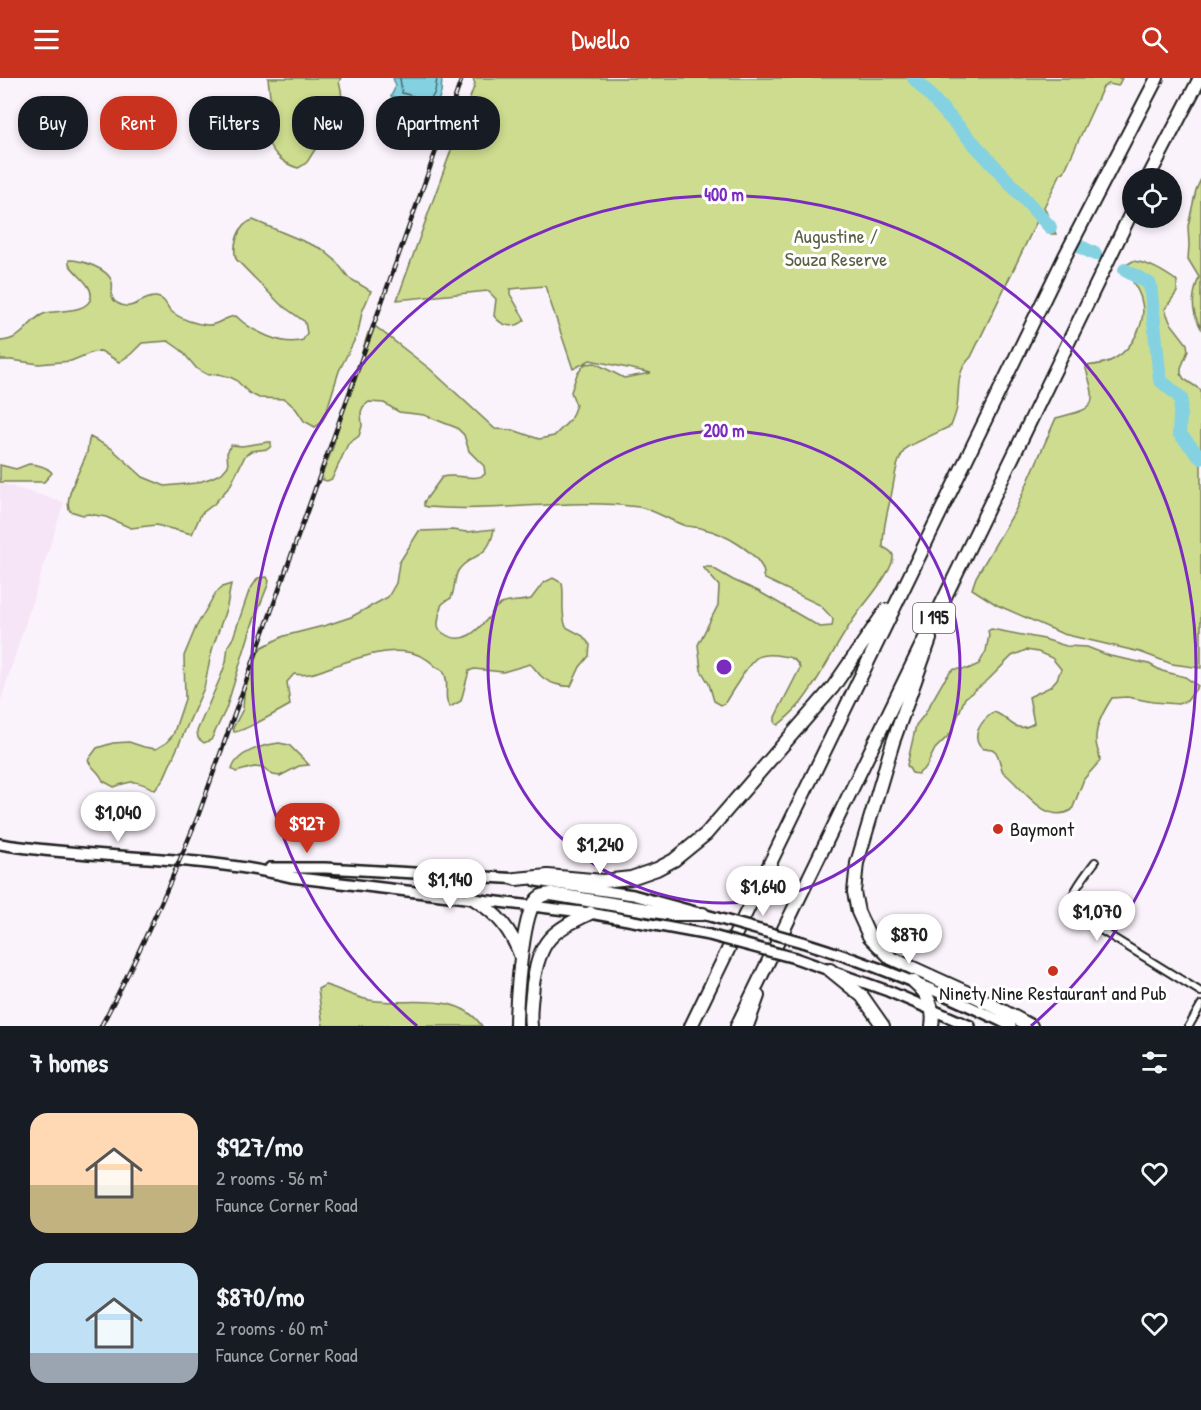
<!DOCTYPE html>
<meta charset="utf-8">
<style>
body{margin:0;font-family:"Patrick Hand",sans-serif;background:#20242c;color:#f1f3f6;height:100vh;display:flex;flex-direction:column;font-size:22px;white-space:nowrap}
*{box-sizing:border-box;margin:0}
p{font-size:20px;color:#9ea1a6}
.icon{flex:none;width:33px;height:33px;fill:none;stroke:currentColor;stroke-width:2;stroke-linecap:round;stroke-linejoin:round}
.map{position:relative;height:948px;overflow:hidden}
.sheet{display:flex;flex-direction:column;background:#171b24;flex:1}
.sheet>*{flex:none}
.top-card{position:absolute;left:18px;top:18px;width:600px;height:54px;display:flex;gap:12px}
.controls{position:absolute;left:1122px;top:90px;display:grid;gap:12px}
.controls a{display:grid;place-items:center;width:60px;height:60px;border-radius:50%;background:#171b24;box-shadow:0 3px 9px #0003;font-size:30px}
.price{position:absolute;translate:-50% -51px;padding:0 14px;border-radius:21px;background:#fff;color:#222;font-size:20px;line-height:39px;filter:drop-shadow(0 2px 3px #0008)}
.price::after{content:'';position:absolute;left:50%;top:36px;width:18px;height:14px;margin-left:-9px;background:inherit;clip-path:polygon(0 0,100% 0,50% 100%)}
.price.selected{background:#c8321e;color:#fff}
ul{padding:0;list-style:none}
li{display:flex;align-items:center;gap:18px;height:150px;padding:0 30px}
li span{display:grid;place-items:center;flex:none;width:168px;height:120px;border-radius:18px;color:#555}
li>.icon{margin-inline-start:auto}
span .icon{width:72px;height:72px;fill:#fffc;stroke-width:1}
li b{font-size:26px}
h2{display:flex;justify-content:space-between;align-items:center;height:72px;padding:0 30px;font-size:26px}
.chip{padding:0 21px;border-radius:24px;background:#171b24;box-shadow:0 3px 9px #0003;font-size:21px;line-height:54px}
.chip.selected{background:#c8321e;color:#fff}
header{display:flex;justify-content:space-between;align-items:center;height:78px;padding:0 30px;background:#c8321e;color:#fff;font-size:27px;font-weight:600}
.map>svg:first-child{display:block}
</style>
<header><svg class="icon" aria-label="menu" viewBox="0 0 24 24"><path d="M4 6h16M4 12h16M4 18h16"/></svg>Dwello<svg class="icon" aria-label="search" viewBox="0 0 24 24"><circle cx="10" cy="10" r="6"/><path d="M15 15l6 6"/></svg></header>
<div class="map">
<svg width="1201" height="948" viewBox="0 0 1201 948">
<rect width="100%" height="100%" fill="#fbf3fb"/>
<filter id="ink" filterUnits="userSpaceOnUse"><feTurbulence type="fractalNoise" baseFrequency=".0167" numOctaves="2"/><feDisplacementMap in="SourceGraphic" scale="12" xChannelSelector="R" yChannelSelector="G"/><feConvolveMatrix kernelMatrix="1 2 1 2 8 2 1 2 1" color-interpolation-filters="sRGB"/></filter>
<g filter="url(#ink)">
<path fill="#f6e5f6" d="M 0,405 L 64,424 L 0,625 Z"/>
<path fill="#cedc8f" stroke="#757c56" stroke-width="1.5" d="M 268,0 L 341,0 L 339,4 C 349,32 331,54 314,73 C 308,82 309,85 298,90 C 280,85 272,73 264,57 L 272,36 Z
M 473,0 L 1122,0 L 1118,8 L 1109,6 L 1103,9 L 1064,94 L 1061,95 L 1044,129 L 1056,156 L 1051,156 L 1042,145 L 1037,143 L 971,279 C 955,295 960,309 957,329 C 956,336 953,342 951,348 L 907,369 C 894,384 895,404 890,423 C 886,438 883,453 883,469 C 886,471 893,473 893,478 C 895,490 868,522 860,532 C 838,561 824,596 801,625 C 794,633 787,640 778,647 L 775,645 L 775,639 L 800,590 C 796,581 791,579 782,578 C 756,573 753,581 740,601 C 735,609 730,616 725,625 L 721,627 L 714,623 L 709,606 L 701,592 L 698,567 L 718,527 L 719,508 L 703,489 L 711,489 L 733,502 L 758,513 L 820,549 L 832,548 L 833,541 L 820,527 L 765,501 L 763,498 L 764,495 C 760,475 723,455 704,451 C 698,449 692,449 686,448 C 670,443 655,432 639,429 C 569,419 498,435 428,429 L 424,428 L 424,424 L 442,399 C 456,395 475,404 485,396 L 484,388 L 469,373 L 464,357 L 457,350 L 424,337 L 399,334 L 384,325 L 369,324 L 363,329 L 361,334 L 362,348 L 359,358 L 348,366 L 332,401 L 327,403 L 323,402 L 322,397 L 333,369 L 343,330 L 356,301 L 362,274 L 368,255 L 376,249 L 430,291 L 495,351 L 513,352 L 539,361 L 554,358 L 570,342 L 576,327 L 571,314 L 577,296 L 585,286 L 595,285 L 624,300 L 651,295 L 590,282 L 573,291 L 545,208 L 510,211 L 510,216 L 525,242 C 515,251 502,249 494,238 L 496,221 L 488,213 L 397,222 L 475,6 Z
M 1201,101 L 1201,250 C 1190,232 1192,218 1199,199 L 1188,181 L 1189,167 L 1188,148 L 1196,112 Z
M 253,142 L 322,171 L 335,182 L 349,200 L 371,213 L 362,234 L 358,255 L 339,293 L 325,338 L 321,345 L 315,349 L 304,343 L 296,331 L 285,321 L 259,320 L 249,315 L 236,302 L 230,299 L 218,296 L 208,297 L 197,291 L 181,272 L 168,263 L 142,265 L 131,276 L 119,284 L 101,273 L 93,274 L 71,283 L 39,286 L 11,282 L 0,282 L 0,263 C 26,262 27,241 46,235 C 57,232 89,235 91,219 C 93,207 75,196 69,186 L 69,182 C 81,182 108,190 112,204 C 114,212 108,219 117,225 C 133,235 141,218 156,219 C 166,220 166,229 172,234 C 181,241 195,246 207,247 C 218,248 223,239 236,238 C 251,253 283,269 303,262 L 307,255 L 305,244 L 280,226 L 236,181 C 232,168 238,146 253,142 Z
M 1133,183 C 1150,185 1164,194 1177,203 L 1177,214 L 1165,231 L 1170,244 L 1187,266 L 1188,273 L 1181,290 L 1181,296 L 1184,301 L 1201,312 L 1201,590 L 1172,586 L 1140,574 L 1063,556 L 997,527 L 972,511 L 976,499 L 1015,433 L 1056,340 C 1095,330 1098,330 1086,291 L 1086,288 C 1095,287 1106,286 1114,281 C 1133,270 1148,243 1141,221 C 1138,209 1128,200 1126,187 Z
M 90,359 L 111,370 L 143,399 L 165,408 L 196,405 L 211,400 L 222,395 L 228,388 L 227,375 L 231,367 L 242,368 L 268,364 L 271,364 L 271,368 L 268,371 L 251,373 L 245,378 L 230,408 L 214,426 L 201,436 L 192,456 L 156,447 L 131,450 L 106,439 L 89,436 L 83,437 L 70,433 C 62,420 83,388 87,374 C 88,369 88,364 90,359 Z
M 29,386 C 36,386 48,389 52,395 L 44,404 L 0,404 L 0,387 L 16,391 Z
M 494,451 C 489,483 468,476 458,493 C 454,500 455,512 451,520 C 441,526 441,525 439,538 C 438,545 436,550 443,555 C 463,569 478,552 490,538 C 493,533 494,530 499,527 C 509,522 521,524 531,521 L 543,505 L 553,500 L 562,505 C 565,520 560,534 566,549 L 583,558 L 590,567 L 589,578 L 580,589 L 571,608 C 562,609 548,605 541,598 C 537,594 535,590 530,586 L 503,594 L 474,591 L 469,593 L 461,623 L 450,629 C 442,620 451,604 443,593 C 441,591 438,590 435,588 C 409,561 365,577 334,588 C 320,593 308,599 294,596 L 287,604 L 290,627 C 279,633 243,654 234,654 L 233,650 L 243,631 L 245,601 L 256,576 L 262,569 L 284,558 L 327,547 L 351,539 L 388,519 L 396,505 L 399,485 L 419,453 L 452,452 L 467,454 Z
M 267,499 L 269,503 L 268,507 L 252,547 L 226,631 L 211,662 L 204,665 L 198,660 L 197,653 L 221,598 L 226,584 L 228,568 L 233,560 L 249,513 L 258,500 Z
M 231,506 L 227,528 L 212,572 L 204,610 L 163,702 L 155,712 C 137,702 133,702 114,709 L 103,703 C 100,694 92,691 88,682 L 97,670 L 113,665 L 129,664 L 144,669 L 156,671 L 166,665 L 173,657 L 185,621 L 184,578 L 196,549 L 215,516 L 222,509 Z
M 991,551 L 1044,561 L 1066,568 L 1087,569 L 1110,578 L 1149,586 L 1162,593 L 1185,599 L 1198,608 L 1187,623 L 1178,626 L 1153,624 L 1127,619 L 1112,620 C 1104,632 1095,648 1096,663 C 1096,670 1100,676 1100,683 L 1084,701 L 1072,732 C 1044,748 1023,709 1003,694 C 998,684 1000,667 984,671 C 968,659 982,642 994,634 C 1010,639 1014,658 1034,645 L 1029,619 L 1050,609 L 1057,601 L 1061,591 L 1052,580 L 1038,574 L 1026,572 L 1012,578 L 987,603 L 965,620 L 951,655 L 935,671 L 926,689 L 918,696 L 912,695 L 907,687 L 916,647 L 924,637 L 943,604 L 951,593 L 955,591 L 968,591 L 979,586 L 986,573 L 989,557 L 988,553 Z
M 279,665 L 289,667 L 309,687 L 299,688 L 280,698 L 273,697 L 264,690 L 254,689 L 236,694 L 232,691 C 237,674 263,667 279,665 Z
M 325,907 C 340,911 353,919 369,922 C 406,929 456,911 482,948 L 323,948 L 318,911 Z"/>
<path fill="#84d2e1" stroke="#5a8992" stroke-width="1.5" d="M 393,0 L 442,0 L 441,15 L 437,26 C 426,32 403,23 391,18 L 396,8 Z"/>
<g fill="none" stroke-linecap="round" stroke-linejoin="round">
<path stroke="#46656b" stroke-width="1.5" d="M 400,0 L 402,15 L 430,23 L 435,14 L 437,0"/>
<path stroke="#84d2e1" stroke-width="14" d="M 914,0 L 1050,149
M 1083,170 L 1095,176
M 1125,192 L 1150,206 L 1160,302 L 1181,320 L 1179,355 L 1201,380"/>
<g stroke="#1c1c1c" stroke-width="10">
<path id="street" d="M 1095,784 C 1089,792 1070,816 1070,826 C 1071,831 1074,834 1078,838 L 1201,914
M 1189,948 L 1201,927"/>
</g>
<g stroke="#1c1c1c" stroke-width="14">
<path id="secondary" d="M 0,766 C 96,782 197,776 291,799 L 590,835 L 709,857
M 270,790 L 325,790 L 523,801
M 536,803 L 633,817 L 717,840
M 802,864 C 874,886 944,915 1011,948
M 795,880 L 888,913 L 970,948"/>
</g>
<g stroke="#1c1c1c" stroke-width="16">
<path id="highway" d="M 1148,100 L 1200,0
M 930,561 L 893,664 L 857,785 L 854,814 L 858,834 L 869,858 L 891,880 L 979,920 L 1031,948
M 516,801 L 548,798 L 603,803 L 631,800 L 657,791 L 674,782 L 706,756 L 833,609 L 886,532
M 474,821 C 498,836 511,852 521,879
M 830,892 L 862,918 L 883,948
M 914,904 C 928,916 935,929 932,948
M 516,948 C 516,925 522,840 535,824 C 539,818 544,816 551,816 L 672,836 L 703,836
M 531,948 C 529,934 532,920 533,906 C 540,861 551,854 590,835
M 691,948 L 1064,180 L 1157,0
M 737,948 L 1132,133
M 747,948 L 758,918"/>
</g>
<use href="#street" stroke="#fff" stroke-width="6"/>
<use href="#secondary" stroke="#fff" stroke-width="9"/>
<use href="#highway" stroke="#fff" stroke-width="12"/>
<g stroke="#1c1c1c" stroke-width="4.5">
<path id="rail" d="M 101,948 C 138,880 169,809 198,738 L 462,0"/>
</g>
<use href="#rail" stroke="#fff" stroke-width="2" stroke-dasharray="7" stroke-linecap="butt"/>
<g stroke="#1c1c1c" stroke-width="14" stroke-linecap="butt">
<path id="secondary-bridge" d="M 717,840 L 802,864
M 709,857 L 795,880"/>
</g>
<use href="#secondary-bridge" stroke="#fff" stroke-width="9"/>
</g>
</g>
<g fill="none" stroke="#7b2cbf" stroke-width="3">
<circle cx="724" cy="589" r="236"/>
<path d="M417 948A472 472 0 1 1 1031 948"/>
</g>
<g fill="#c8321e" stroke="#fff" stroke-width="2">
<circle cx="998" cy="751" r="6"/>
<circle cx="1053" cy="893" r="6"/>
</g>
<g text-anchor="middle" stroke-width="6" stroke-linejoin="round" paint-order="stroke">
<rect fill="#fff" stroke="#606060" stroke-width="1.5" x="913" y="525" width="42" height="30" rx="4.5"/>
<g font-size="18" font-weight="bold" fill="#1c1c1c">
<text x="934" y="546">I 195</text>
</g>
<g font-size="20" fill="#5a5f44" stroke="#fff">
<text x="836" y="165">Augustine /<tspan x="836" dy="23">Souza Reserve</tspan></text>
</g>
<g font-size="20" fill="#1c1c1c" stroke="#fff" text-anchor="start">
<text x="1010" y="758">Baymont</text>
<text x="1053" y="922" text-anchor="middle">Ninety Nine Restaurant and Pub</text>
</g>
</g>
<circle cx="724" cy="589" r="9" fill="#7b2cbf" stroke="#fff" stroke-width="3"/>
<g font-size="18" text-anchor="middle" font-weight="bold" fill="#7b2cbf" stroke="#fff" stroke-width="6" stroke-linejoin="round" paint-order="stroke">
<text x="724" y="123">400 m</text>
<text x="724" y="359">200 m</text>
</g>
</svg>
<div class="controls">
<a><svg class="icon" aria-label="locate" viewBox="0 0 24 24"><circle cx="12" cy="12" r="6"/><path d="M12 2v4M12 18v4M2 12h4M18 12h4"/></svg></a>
</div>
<b class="price" style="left:118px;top:765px">$1,040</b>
<b class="price selected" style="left:307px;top:776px">$927</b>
<b class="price" style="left:600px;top:797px">$1,240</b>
<b class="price" style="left:450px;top:832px">$1,140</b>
<b class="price" style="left:763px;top:839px">$1,640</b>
<b class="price" style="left:1097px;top:864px">$1,070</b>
<b class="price" style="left:909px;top:887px">$870</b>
<div class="top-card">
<a class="chip">Buy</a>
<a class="chip selected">Rent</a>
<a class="chip">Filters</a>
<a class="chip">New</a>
<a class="chip">Apartment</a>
</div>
</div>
<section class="sheet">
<h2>7 homes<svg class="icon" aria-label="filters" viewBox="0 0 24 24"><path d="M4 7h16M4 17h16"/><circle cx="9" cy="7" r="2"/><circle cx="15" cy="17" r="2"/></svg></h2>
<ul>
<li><span style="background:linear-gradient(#ffd9b3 60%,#c2b280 0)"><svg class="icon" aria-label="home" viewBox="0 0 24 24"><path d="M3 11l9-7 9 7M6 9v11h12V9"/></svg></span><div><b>$927/mo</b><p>2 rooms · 56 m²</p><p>Faunce Corner Road</p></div><svg class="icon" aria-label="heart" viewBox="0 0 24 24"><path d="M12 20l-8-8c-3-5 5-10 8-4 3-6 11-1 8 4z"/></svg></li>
<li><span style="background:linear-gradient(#bfe0f5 75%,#9aa5b1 0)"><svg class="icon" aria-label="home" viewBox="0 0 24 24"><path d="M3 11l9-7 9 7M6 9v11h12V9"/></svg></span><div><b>$870/mo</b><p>2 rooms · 60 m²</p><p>Faunce Corner Road</p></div><svg class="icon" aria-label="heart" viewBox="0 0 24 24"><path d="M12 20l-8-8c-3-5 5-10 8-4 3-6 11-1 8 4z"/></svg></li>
</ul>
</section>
